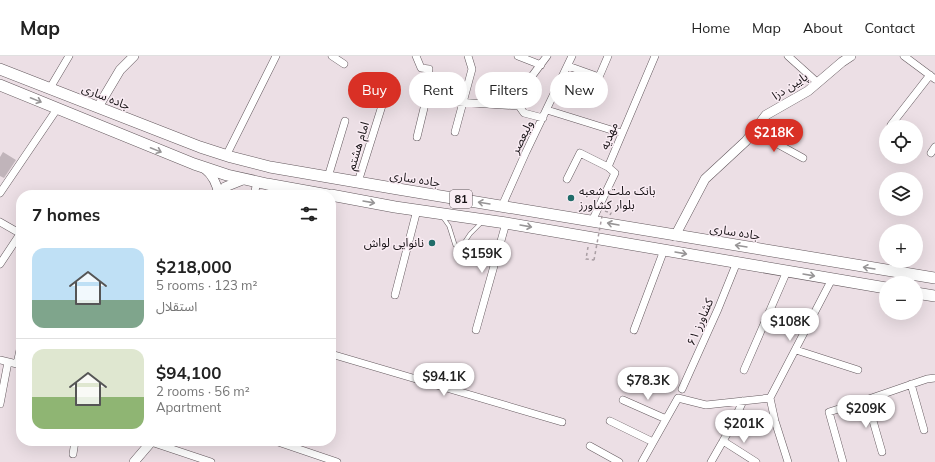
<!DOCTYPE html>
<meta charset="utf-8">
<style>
body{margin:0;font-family:Mulish,"Noto Sans Arabic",sans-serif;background:#f6f6f6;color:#222;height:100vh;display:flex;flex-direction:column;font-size:15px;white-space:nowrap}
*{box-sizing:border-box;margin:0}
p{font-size:13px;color:#767676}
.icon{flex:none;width:22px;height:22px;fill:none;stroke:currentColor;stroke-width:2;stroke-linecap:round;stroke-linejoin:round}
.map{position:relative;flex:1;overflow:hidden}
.sheet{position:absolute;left:16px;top:134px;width:320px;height:256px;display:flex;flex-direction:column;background:#fff;border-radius:16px;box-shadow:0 4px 16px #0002}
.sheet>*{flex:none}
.top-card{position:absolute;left:348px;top:16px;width:380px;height:36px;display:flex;gap:8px}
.tools{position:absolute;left:879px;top:64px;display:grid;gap:8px}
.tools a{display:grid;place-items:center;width:44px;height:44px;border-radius:50%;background:#fff;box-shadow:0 4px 16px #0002;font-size:20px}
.price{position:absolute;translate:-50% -34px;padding:0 9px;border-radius:14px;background:#fff;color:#222;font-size:13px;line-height:26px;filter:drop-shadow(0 1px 2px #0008)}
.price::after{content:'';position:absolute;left:50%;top:24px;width:12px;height:9px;margin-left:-6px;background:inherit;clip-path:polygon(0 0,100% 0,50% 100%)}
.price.selected{background:#d93025;color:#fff}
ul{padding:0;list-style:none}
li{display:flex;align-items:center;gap:12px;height:100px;padding:0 16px}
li+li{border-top:1px solid #e0e0e0}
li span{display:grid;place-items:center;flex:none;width:112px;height:80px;border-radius:12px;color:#555}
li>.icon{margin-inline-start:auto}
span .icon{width:48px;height:48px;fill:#fffc;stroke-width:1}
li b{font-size:17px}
h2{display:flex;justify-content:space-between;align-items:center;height:48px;padding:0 16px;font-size:17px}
.chip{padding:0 14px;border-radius:18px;background:#fff;box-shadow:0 4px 16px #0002;font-size:14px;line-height:36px}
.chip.selected{background:#d93025;color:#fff}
header{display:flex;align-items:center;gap:24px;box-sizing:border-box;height:56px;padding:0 20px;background:#fff;border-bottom:1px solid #e0e0e0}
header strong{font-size:19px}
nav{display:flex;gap:22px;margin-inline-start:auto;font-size:14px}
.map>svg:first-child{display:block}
</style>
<header>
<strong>Map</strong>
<nav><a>Home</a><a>Map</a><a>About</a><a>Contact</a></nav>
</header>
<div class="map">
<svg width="935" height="406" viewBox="0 0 935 406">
<rect width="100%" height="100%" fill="#ecdfe5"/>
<path fill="#c0b4ba" d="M 3,96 L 16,104 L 4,122 L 0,120 L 0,101 Z"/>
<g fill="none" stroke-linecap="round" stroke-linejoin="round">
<g stroke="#64595e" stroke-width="4.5">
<path id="service" d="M 442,160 L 449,170 L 455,189 L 462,190 L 470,178 L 481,167"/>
</g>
<g stroke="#64595e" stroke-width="8">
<path id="minor" d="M 332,0 L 344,8
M 416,0 L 421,12 L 429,13 L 426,44 L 519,50 L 524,57 L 543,62
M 518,0 L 541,9
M 788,0 L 818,27
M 904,0 L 935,23
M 568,10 L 599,21 L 608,0
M 50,32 L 69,0
M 519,50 L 522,37 L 532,20 L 547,0
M 547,54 L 621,77
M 891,69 L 930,19
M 754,75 L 803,102
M 455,76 L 472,13 L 468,0
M 417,81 L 426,44
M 931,97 L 935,91
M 226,100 L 276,0
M 328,121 L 345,65
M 567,123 L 580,97 L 608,111
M 358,126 L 386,37
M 0,137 L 57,53
M 254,139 L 257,126
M 502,150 L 526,96 L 572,0
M 592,165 L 615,117 L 608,111 L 655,0
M 0,166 L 21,178
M 0,208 L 20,178
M 395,239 L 417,154
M 476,274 L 506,167
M 634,274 L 664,194
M 796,294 L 858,314
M 331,298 L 562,366
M 0,304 L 21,309
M 17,308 L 21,289
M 744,314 L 787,215
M 911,328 L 924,374
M 682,333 L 718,253 L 737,206
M 770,342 L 775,365 L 788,406
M 623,344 L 666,363
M 867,344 L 882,396
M 0,348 L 8,306
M 610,365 L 653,386
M 275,385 L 337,406
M 723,385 L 756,406
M 151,386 L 211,406
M 590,390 L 619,406
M 73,398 L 75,385
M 642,406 L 678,342 L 706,349 L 770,342 L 832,223
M 711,406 L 731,371 L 743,345
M 843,406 L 829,356 C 862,346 894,334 927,323 L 935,322"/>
</g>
<g stroke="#64595e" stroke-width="10">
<path id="tertiary" d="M 98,51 L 120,14 L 134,0
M 204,112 C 213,119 217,127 219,139
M 219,139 L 225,131 L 245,123
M 675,180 L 705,123 L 746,85 L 766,59 L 808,35 L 842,6 L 851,0
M 134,406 L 152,385"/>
</g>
<g stroke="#64595e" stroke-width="12">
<path id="trunk" d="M 0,13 L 200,91 L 231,101 L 270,111 L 398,133 L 935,222
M 0,29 L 194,108 L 227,119 L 267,128 L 328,139
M 331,139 L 395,151 L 506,167 L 886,232
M 916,237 L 935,240"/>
</g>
<path stroke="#a99ea3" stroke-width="1.5" stroke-dasharray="3 3" stroke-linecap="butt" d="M 605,155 L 611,157 L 610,159
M 588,191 L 586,203 L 594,204"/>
<use href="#service" stroke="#fff" stroke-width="3.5"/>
<use href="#minor" stroke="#fff" stroke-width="7"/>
<use href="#tertiary" stroke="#fff" stroke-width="9"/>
<use href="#trunk" stroke="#fff" stroke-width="11"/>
<path stroke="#a99ea3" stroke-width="1.5" stroke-dasharray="3 3" stroke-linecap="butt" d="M 594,204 L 602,160"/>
</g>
<defs><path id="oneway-shaft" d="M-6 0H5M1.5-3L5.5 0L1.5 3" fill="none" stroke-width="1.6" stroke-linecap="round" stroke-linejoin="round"/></defs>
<g stroke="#979596">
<use href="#oneway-shaft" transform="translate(36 44) rotate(22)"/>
<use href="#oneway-shaft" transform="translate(156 94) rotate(22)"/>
<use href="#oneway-shaft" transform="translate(369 146) rotate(10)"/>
<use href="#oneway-shaft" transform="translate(484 147) rotate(-171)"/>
<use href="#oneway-shaft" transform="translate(613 168) rotate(-170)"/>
<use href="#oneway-shaft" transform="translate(526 170) rotate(10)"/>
<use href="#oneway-shaft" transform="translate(741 190) rotate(-171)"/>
<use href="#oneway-shaft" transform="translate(681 197) rotate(10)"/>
<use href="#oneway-shaft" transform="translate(869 212) rotate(-171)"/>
<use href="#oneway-shaft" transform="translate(809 219) rotate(10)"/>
</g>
<g fill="#206c69" stroke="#f9ecf3" stroke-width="1.5">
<circle cx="571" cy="142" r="4"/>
<circle cx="432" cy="187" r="4"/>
</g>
<g text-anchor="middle" stroke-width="3" stroke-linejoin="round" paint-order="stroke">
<rect fill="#f9ecf3" stroke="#5c5458" stroke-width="1" x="450" y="134" width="22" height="18" rx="3"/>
<g font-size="11" font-weight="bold" fill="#181316">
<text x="461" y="147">81</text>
</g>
<g font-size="12" fill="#181316" stroke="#f9ecf3">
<text transform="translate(790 30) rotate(-33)" y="4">پایین دزا</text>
<text transform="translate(106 41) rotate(22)" y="4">جاده ساری</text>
<text transform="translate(609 80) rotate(-68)" y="4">مهدیه</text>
<text transform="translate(522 81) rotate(-64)" y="4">ولیعصر</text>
<text transform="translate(358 90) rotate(-73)" y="4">امام هشتم</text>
<text transform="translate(415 123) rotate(9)" y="4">جاده ساری</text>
<text transform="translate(735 176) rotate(9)" y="4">جاده ساری</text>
<text transform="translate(700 266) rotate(-67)" y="4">کشاورز ۶۱</text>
</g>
<g font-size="12" fill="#181316" stroke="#f9ecf3" text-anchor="start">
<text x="579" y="139">بانک ملت شعبه<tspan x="579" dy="14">بلوار کشاورز</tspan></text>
<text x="424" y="191" text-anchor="end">نانوایی لواش</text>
</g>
</g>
</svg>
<div class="tools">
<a><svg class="icon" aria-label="locate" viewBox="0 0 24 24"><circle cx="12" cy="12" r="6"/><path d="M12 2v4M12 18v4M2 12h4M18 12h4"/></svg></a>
<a><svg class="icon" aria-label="layers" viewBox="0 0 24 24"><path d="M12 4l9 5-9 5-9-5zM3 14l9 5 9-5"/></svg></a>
<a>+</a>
<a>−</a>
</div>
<b class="price selected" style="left:774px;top:97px">$218K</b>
<b class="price" style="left:482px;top:218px">$159K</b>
<b class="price" style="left:790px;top:286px">$108K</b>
<b class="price" style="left:444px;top:341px">$94.1K</b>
<b class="price" style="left:648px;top:345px">$78.3K</b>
<b class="price" style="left:866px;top:373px">$209K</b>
<b class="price" style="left:744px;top:388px">$201K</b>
<div class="top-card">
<a class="chip selected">Buy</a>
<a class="chip">Rent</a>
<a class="chip">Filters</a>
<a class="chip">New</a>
</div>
<section class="sheet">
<h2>7 homes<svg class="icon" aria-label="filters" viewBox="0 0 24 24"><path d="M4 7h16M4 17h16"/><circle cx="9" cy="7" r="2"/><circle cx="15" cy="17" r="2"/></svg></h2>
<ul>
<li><span style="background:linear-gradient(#bfe0f5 65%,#7fa58c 0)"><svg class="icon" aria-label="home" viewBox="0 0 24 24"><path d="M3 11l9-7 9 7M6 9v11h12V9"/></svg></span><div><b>$218,000</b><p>5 rooms · 123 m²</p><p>استقلال</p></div></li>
<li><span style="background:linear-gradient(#dfe7d0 60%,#8fb573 0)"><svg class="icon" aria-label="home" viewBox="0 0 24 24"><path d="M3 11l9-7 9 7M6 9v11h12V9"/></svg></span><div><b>$94,100</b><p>2 rooms · 56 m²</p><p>Apartment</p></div></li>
</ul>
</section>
</div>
